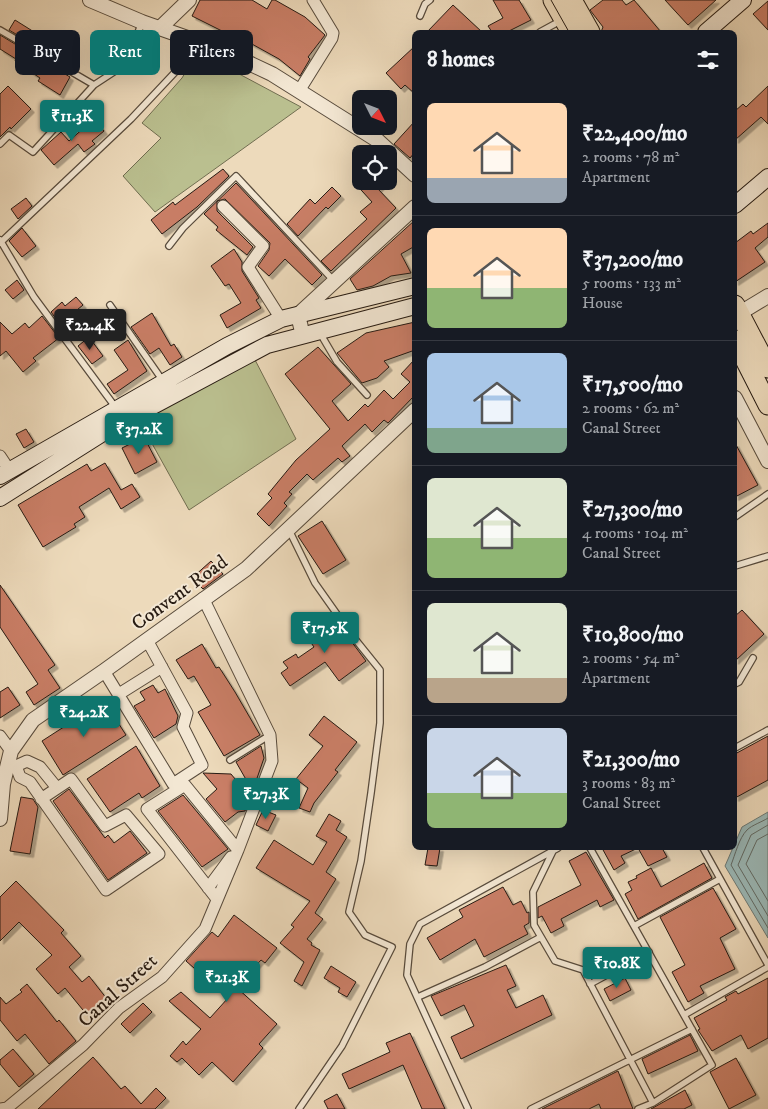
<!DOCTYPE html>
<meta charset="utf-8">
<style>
body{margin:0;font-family:"IM FELL DW Pica",serif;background:#20242c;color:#f1f3f6;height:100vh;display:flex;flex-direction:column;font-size:19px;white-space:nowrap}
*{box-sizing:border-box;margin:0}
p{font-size:16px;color:#9ea1a6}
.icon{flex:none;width:28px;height:28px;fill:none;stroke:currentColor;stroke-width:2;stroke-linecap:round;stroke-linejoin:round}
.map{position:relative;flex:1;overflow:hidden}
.details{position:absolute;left:412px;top:30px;width:325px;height:820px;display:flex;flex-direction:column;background:#171b24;border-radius:8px;box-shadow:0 5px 20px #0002}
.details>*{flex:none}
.top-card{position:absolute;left:15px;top:30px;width:322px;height:45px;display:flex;gap:10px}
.needle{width:32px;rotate:132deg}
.buttons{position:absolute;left:352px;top:90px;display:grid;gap:10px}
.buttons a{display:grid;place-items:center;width:45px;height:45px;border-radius:8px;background:#171b24;box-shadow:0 5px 20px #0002;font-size:25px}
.price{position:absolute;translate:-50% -42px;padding:0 11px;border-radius:5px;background:#0f766e;color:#fff;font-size:16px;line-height:32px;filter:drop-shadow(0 1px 2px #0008)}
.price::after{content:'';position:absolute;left:50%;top:30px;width:15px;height:11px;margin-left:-8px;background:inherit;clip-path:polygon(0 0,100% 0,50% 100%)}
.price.current{background:#222;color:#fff}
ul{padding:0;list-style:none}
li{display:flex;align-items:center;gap:15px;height:125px;padding:0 15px}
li+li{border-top:1px solid #363941}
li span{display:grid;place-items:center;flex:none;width:140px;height:100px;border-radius:8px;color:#555}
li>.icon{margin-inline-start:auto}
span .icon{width:60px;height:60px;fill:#fffc;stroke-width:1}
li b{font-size:21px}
h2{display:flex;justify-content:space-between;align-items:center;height:60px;padding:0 15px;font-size:21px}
.chip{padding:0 18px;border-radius:8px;background:#171b24;box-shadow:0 5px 20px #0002;font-size:18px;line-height:45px}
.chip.current{background:#0f766e;color:#fff}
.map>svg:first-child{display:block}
</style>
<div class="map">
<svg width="768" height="1109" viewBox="0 0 768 1109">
<defs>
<filter id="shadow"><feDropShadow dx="3.5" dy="3.5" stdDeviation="0" flood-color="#0004"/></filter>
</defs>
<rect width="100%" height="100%" fill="#eddabb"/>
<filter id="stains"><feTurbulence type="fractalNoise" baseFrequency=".004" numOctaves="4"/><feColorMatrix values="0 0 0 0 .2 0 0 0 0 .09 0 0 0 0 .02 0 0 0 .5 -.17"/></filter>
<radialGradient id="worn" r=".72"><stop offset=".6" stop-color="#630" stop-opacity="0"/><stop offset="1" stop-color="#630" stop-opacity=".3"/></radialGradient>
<path fill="#babf8f" stroke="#706d50" d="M 198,52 L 301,107 L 155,212 L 123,176 L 161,138 L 142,123 L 182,78 Z
M 253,356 L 296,439 L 189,510 L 140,422 Z"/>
<path fill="#9bb9b8" stroke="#6d7a76" d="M 768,812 L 768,938 L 725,866 L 742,827 Z"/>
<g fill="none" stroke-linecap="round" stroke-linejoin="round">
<path stroke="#616a65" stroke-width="1" d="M 768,818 C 762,822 752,825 747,830 C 739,838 735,855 731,865 L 768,928
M 768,825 L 751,835 L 738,865 L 768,916
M 768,834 L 757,840 L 746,864 L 768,901"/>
</g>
<path fill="#c97e66" stroke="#271b12" filter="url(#shadow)" d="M 200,0 L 252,0 L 267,9 L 272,0 L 275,0 L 305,17 L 325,35 L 308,57 L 310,59 L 300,76 L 279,59 L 241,38 L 240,40 L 192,16 Z
M 493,0 L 519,0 L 531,20 L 507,32 L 492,32 L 488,26 L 503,18 Z
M 603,0 L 622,0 L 626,5 L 634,0 L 661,32 L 601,32 L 603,27 L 590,10 Z
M 665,0 L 716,0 L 688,25 Z
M 768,1 L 768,30 L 753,14 Z
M 453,5 L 482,32 L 427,32 Z
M 15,20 L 66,52 L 60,60 L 9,30 Z
M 0,35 L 70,77 L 60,95 L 38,81 L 40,78 L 15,61 L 16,59 L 0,49 Z
M 415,46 L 415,94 L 405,85 L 401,89 L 386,73 Z
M 8,86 L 31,109 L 11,129 L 10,127 L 0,137 L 0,94 Z
M 768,86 L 768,124 L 761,117 L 735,140 L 735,111 L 743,104 L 746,107 Z
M 94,119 L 104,131 L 92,141 L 95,144 L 84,152 L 78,144 L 54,165 L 41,150 L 61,132 L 69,141 Z
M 415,121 L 415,152 L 410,158 L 394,144 Z
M 223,169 L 229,176 L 197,207 L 162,234 L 151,220 L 173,202 L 175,205 Z
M 353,181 L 386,181 L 378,189 L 396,208 L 331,271 L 321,261 L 367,219 L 360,212 L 372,202 Z
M 236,183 L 322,275 L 312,285 L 285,259 L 269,276 L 258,266 L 269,250 L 270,243 L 225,199 L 217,201 L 217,211 L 253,247 L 247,255 L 216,230 L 218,227 L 204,214 Z
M 332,187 L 341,196 L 328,209 L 326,207 L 298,236 L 287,224 L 310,199 L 315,204 Z
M 26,198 L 32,206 L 18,219 L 11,209 Z
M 415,220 L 415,246 L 401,254 L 411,273 L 391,276 L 373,286 L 357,290 L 350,279 Z
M 768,223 L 768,237 L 755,248 L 765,262 L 735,282 L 735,243 L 751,231 L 753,234 Z
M 22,228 L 36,246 L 22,257 L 9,241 Z
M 234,249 L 242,262 L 242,271 L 259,298 L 256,300 L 261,308 L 227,328 L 220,315 L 241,303 L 229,284 L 225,286 L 211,266 Z
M 17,280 L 24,290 L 13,299 L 5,290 Z
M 76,297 L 83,305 L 60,324 L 51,312 L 62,302 L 65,306 Z
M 108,310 L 117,323 L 108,329 L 99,316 Z
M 152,313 L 171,346 L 174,344 L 182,357 L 170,365 L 159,348 L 150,354 L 131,327 Z
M 42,316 L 59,338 L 33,358 L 36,361 L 23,372 L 6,351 L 0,356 L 0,322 L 12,334 L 25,323 L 29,328 Z
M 415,322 L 415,350 L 384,361 L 389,367 L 377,378 L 362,383 L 337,353 L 366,333 Z
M 89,337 L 103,356 L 92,364 L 78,346 Z
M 128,340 L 147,371 L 114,394 L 107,384 L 128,370 L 114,350 Z
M 318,347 L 351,384 L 332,401 L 348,421 L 365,404 L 368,407 L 384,390 L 393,399 L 410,382 L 401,374 L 415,359 L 415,395 L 388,423 L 384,420 L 372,432 L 365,424 L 342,446 L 350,456 L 342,462 L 338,458 L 313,480 L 307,474 L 289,492 L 292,494 L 284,503 L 287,506 L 269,526 L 257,514 L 272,498 L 268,494 L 296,460 L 330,429 L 285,374 Z
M 26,429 L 34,442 L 24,448 L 16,434 Z
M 144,437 L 157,462 L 135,474 L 122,448 Z
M 735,443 L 758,485 L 735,497 Z
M 105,463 L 121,490 L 132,484 L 140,497 L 121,509 L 109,488 L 79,507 L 85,517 L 74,524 L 76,527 L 43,547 L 18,505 L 87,464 L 91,471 Z
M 322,521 L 346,560 L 323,574 L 298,536 Z
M 211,561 L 223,574 L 203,589 L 192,578 Z
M 0,585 L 55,665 L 48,670 L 60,688 L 34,705 L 26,692 L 38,684 L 0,627 Z
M 742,610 L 764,634 L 735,661 L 735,616 Z
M 333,617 L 366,661 L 339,681 L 325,662 L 290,686 L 281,673 L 288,668 L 283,662 L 296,654 L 298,658 L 314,647 L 307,637 Z
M 202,644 L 216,668 L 219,667 L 235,692 L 260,735 L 224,756 L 198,712 L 211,705 L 194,676 L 188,679 L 176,660 Z
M 153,685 L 158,693 L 165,689 L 178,716 L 176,724 L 154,738 L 134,706 L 145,700 L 140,692 Z
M 8,687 L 20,705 L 0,718 L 0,692 Z
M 104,701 L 126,735 L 63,775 L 42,741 Z
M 324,716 L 357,742 L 335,770 L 338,772 L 314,803 L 310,812 L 299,808 L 308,788 L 296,779 L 323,746 L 309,735 Z
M 768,736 L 768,780 L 735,798 L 735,754 Z
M 136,746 L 160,786 L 142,798 L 139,793 L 110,812 L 87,779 Z
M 261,746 L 264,758 L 255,784 L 248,783 L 236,762 Z
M 203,773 L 231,774 L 249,796 L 245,811 L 238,812 L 225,822 L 206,799 L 217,789 Z
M 69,789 L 105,838 L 108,835 L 114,843 L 130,831 L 147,853 L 108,880 L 53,801 Z
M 183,795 L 228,849 L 202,867 L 158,811 Z
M 21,797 L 33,799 L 38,807 L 30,854 L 10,851 Z
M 263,810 L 276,815 L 268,831 L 256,825 Z
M 329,814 L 341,821 L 336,830 L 347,837 L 326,872 L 336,879 L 315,913 L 323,919 L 307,939 L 312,943 L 311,945 L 320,950 L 302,986 L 294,981 L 304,962 L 280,943 L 294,927 L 291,925 L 310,901 L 256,868 L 274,840 L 313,865 L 327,842 L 316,836 Z
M 428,848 L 440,848 L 437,866 L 425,865 Z
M 602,848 L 638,848 L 621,856 L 625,863 L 614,870 Z
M 638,848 L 662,848 L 667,857 L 648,866 Z
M 586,852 L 614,900 L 600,907 L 597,900 L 561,919 L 564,926 L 551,933 L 542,916 L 538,918 L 538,907 L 581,885 L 569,861 Z
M 704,863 L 712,878 L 638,919 L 625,894 L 632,890 L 628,882 L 637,878 L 636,876 L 651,868 L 661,887 Z
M 16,881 L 64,930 L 61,933 L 81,956 L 69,967 L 82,982 L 89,976 L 107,999 L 87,1015 L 65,988 L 58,994 L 36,969 L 52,955 L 19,922 L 0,941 L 0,897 Z
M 503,887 L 513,905 L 521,901 L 527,913 L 529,912 L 529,923 L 524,926 L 528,934 L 484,957 L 475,939 L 440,960 L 427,938 L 463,917 L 459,910 Z
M 713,888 L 736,929 L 720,938 L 735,969 L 700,986 L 704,993 L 688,1002 L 672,972 L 685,965 L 660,917 Z
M 234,915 L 277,948 L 265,963 L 261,960 L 236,987 L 277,1024 L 259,1044 L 263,1048 L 233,1082 L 212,1062 L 199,1075 L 182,1058 L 177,1062 L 170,1056 L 183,1041 L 186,1045 L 201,1029 L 169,1001 L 181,992 L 210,1018 L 228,998 L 186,961 L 212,932 L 218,937 Z
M 506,965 L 516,986 L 507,990 L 516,1008 L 543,995 L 552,1015 L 461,1059 L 451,1037 L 474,1026 L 464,1005 L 441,1016 L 431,996 Z
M 331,966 L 356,982 L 347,997 L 338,992 L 340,988 L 324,978 Z
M 625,978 L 631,990 L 610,1001 L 604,989 Z
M 768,978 L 768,1038 L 748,1049 L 741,1035 L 712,1051 L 698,1030 L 700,1029 L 694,1018 L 727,1000 L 725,997 L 736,991 L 738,994 Z
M 27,984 L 57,1022 L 59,1020 L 76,1041 L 49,1064 L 25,1034 L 17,1041 L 0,1020 L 0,997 L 6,1004 L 22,992 L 20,990 Z
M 143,1003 L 152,1012 L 130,1033 L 121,1024 Z
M 410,1033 L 445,1109 L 422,1109 L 403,1065 L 349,1089 L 342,1074 L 390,1052 L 386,1043 Z
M 690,1035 L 698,1051 L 648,1074 L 642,1059 Z
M 13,1049 L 34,1074 L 19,1087 L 0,1064 L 0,1060 Z
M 93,1057 L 121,1089 L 125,1086 L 141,1104 L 156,1088 L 166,1098 L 155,1109 L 38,1109 Z
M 736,1058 L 756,1095 L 729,1109 L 710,1072 Z
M 618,1071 L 633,1109 L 601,1109 L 599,1104 L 589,1109 L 542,1109 Z
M 685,1090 L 692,1105 L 684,1109 L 651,1109 Z
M 337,1094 L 345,1109 L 328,1109 L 324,1101 Z"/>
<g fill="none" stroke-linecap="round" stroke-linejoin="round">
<g stroke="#584b3c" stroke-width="8">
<path id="service" d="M 420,16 L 425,4 L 430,0
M 0,30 L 94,85
M 540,32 L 562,20
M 0,144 L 9,135 L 33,152 L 94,85 L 126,64 L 142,22
M 0,240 L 34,297 L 116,408
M 0,243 L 131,119 L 179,68 L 196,40
M 169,246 L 183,228 L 236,176 L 334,281
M 110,305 L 163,381
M 320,333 L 337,362 L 367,395
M 735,517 L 768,494
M 289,530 L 315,583 L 351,634 L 380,670 L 380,723 L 371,793 L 361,861 L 349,912 L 365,935 L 392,947 L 342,1046 L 299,1109
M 735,566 L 768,556
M 735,684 L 739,682 L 753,658
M 735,748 L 768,730
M 230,760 L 270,735
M 590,848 L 712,1065 L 653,1103
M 703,848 L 768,965
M 553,851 L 533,892 L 534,925 L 555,961 L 583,970 L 653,1103 L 638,1109
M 634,926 L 720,879
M 590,984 L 649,952
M 418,997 L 485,967 L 541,937
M 684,1015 L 768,967
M 468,1109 L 407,975 L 410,944 L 420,924 L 558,848
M 531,1109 L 692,1029"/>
</g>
<g stroke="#584b3c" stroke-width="13">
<path id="minor" d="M 299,91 L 332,38 L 333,33 L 313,0
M 223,206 L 263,246 L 248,267 L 281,319
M 0,456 L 10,471
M 104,671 L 173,784 L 202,765 L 183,727 L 187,713 L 147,640
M 119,694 L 162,667
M 0,736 L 11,751
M 11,764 L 16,766 L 27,761 L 40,767 L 57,788
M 16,766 L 20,777 L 30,782 L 106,890 L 159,854 L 126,815 L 105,826 L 71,779 L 41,799
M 208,888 L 231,857
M 217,899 L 147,809 L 185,785 L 238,850
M 0,1109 L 7,1108 L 83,1045 L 119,1008 L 162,977 L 205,929 L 238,850 L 272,761 L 270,735 L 203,598"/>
</g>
<g stroke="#584b3c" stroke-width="16">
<path id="tertiary" d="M 90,0 L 142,22 L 219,49 L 272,74 L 377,140 L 415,175
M 160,28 L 189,0
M 735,316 L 768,296
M 303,336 L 298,315 L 415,207
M 735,398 L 768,461
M 0,819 L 3,784 L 11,751 L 33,720 L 104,671 L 246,569 L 415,410"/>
</g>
<g stroke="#271b12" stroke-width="18">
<path id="secondary" d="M 706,32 L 743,0
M 735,205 L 768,177
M 0,476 L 227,346 L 281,319 L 415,286
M 0,498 L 106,431 L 267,345 L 415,306"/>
</g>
<g stroke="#271b12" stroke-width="21">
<path id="primary" d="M 553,0 L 571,32
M 572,0 L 590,32
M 735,305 L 768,368
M 735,340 L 768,405"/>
</g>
<use href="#service" stroke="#f3e7d3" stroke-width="5.5"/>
<use href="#minor" stroke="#f3e7d3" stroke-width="11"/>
<use href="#tertiary" stroke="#f3e7d3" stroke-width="14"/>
<use href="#secondary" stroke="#f3e7d3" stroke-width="16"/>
<use href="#primary" stroke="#eddabb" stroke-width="19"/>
<path stroke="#271b12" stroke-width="1" d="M 551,0 L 569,32"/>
</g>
<g text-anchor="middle" stroke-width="4" stroke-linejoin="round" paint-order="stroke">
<g font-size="20" fill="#271b12" stroke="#f3e7d3">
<text transform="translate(179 592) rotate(-36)" y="7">Convent Road</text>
<text transform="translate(117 990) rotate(-42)" y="7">Canal Street</text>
</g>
</g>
<rect width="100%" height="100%" filter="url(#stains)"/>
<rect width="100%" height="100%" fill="url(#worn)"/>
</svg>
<div class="buttons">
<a><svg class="needle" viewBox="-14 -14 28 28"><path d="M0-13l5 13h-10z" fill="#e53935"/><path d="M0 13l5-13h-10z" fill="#9ea1a6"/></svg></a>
<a><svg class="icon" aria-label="locate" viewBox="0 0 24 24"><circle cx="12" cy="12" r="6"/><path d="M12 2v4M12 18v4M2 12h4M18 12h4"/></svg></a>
</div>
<b class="price" style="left:72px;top:142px">₹11.3K</b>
<b class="price current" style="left:90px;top:351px">₹22.4K</b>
<b class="price" style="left:139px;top:455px">₹37.2K</b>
<b class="price" style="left:325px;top:654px">₹17.5K</b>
<b class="price" style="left:84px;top:738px">₹24.2K</b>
<b class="price" style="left:266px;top:820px">₹27.3K</b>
<b class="price" style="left:617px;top:989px">₹10.8K</b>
<b class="price" style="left:227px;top:1003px">₹21.3K</b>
<div class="top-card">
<a class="chip">Buy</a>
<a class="chip current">Rent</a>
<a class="chip">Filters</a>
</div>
<section class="details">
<h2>8 homes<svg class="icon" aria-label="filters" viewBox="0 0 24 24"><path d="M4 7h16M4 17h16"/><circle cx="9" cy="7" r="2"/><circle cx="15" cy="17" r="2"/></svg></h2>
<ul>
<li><span style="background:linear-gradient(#ffd9b3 75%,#9aa5b1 0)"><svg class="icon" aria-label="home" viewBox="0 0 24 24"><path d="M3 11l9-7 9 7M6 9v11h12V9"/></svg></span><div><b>₹22,400/mo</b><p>2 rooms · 78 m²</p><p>Apartment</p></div></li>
<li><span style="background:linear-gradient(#ffd9b3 60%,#8fb573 0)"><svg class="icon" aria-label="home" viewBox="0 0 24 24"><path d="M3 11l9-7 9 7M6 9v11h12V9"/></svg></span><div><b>₹37,200/mo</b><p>5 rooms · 133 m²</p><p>House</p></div></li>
<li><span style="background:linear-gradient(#a9c7e8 75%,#7fa58c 0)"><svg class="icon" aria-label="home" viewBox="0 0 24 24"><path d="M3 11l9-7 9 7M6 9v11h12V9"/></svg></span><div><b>₹17,500/mo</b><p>2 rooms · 62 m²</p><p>Canal Street</p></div></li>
<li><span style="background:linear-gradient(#dfe7d0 60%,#8fb573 0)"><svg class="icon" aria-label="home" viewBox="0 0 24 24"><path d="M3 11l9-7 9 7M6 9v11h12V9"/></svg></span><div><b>₹27,300/mo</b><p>4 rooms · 104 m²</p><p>Canal Street</p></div></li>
<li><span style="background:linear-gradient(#dfe7d0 75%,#b9a48a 0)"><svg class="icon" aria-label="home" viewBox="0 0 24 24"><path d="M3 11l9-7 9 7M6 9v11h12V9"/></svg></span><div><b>₹10,800/mo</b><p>2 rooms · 54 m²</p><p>Apartment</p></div></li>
<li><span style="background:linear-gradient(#c9d6e8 65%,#8fb573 0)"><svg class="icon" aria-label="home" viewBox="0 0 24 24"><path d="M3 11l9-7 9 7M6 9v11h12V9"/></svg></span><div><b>₹21,300/mo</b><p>3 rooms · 83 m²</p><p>Canal Street</p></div></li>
</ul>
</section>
</div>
